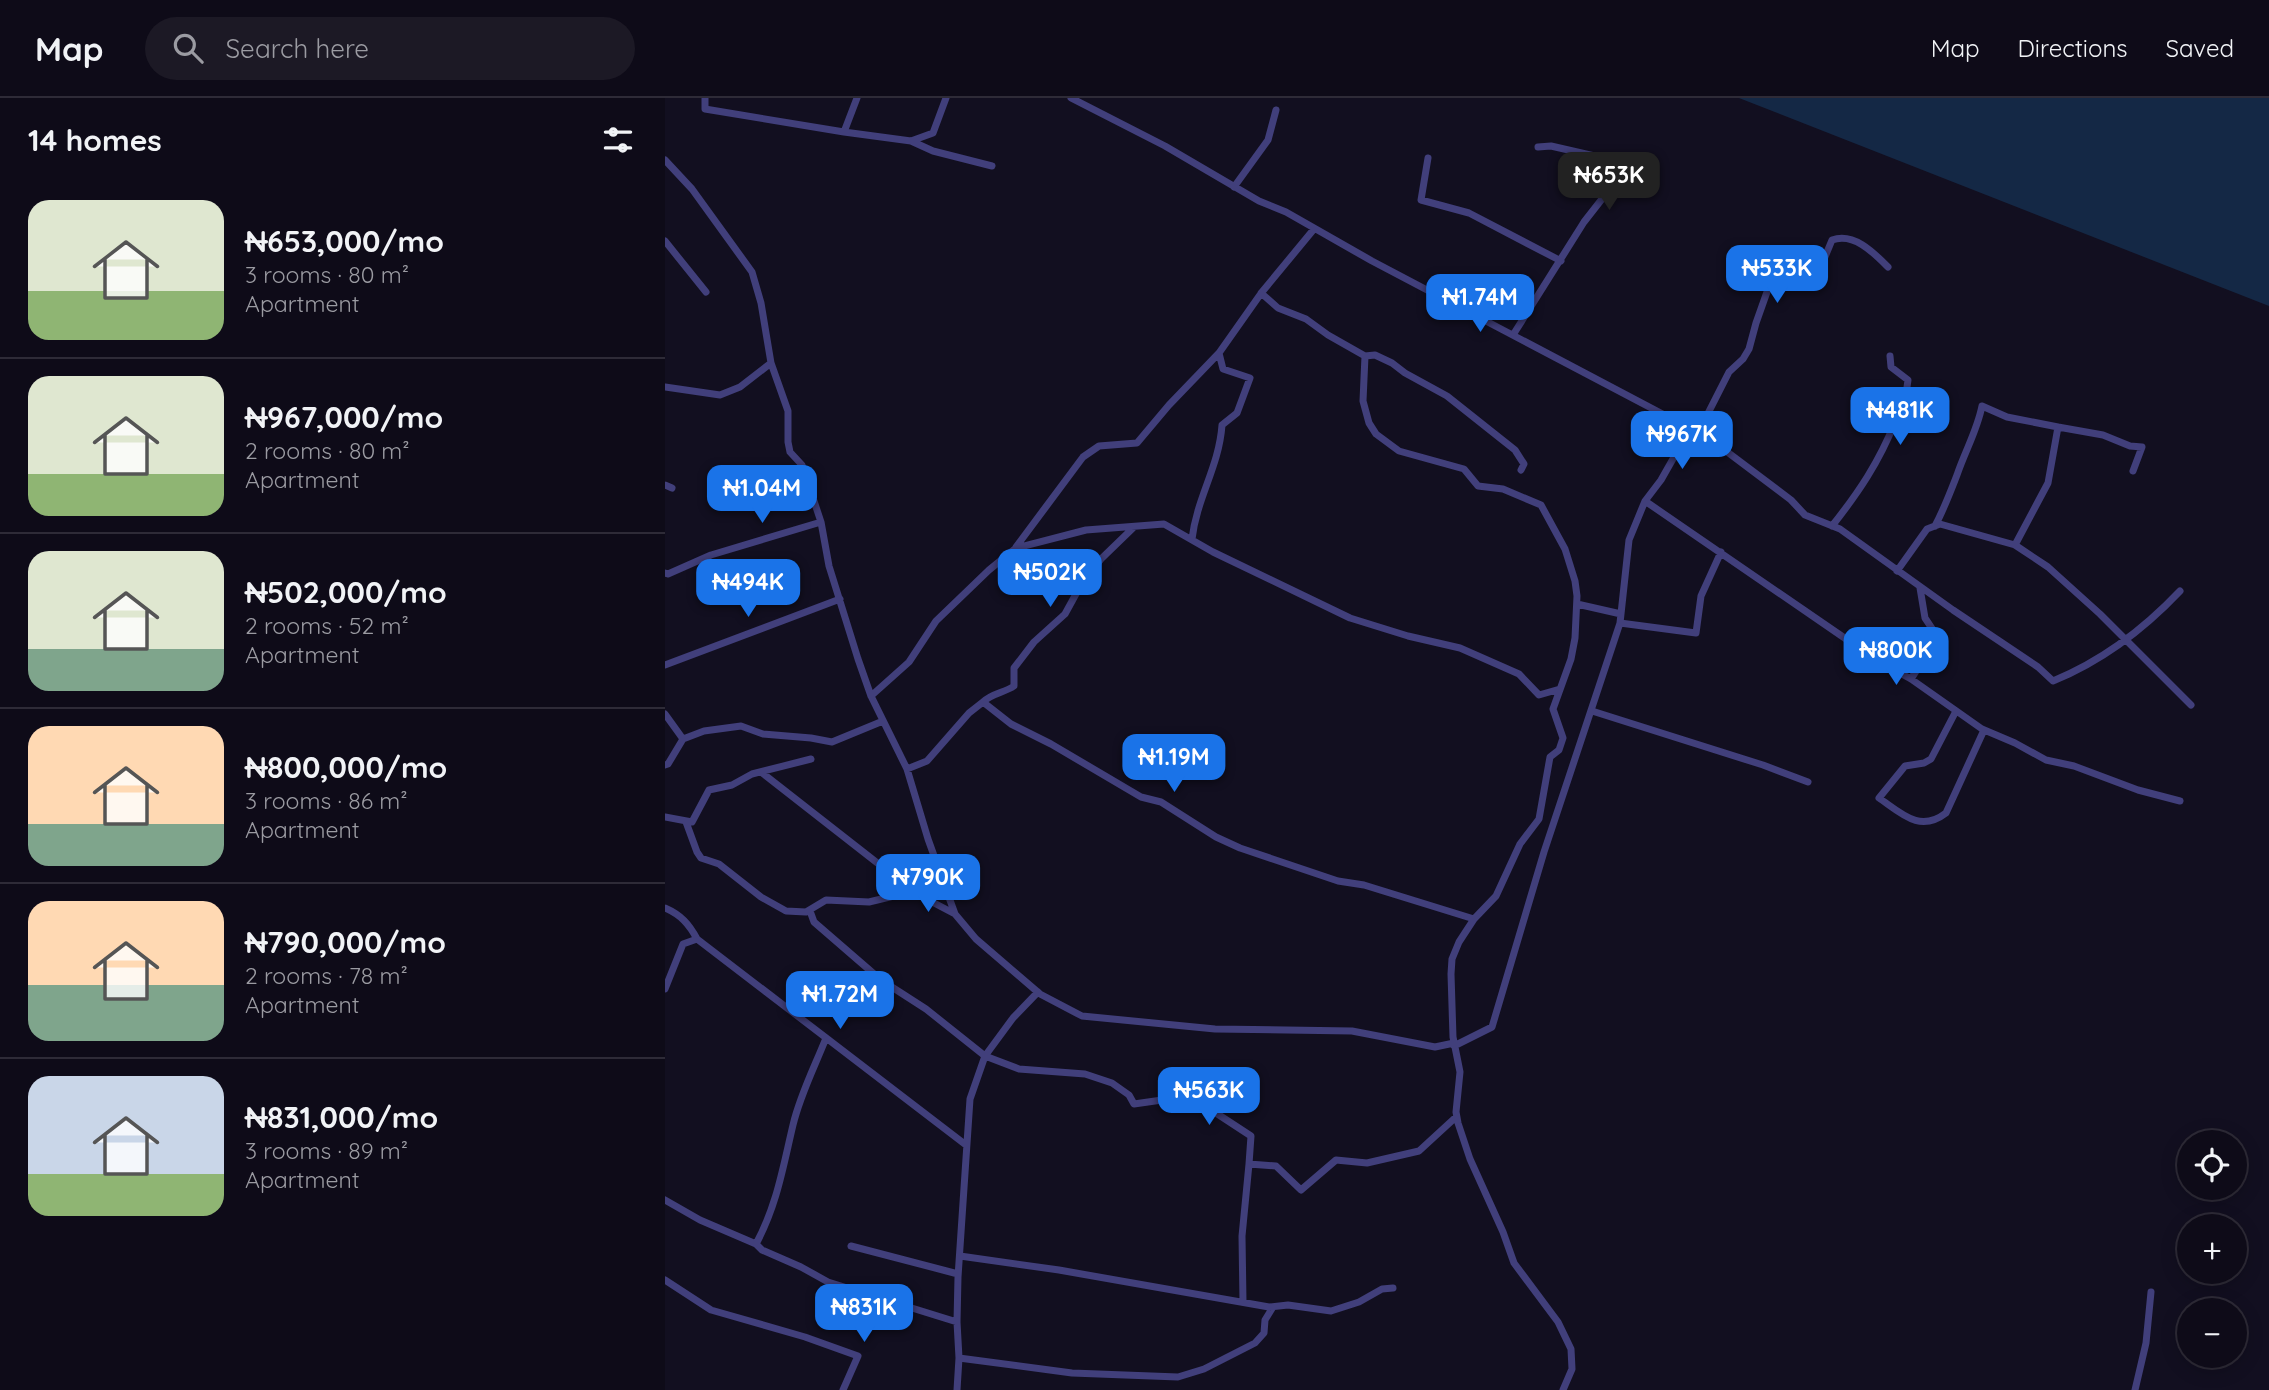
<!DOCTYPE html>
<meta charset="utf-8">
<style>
body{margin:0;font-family:Quicksand,sans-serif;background:#1c1925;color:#f1f3f6;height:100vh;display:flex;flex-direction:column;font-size:26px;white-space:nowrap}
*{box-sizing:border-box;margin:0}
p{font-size:23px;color:#9b9ba2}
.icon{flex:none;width:38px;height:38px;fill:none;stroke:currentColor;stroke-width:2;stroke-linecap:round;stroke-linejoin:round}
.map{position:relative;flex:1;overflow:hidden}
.details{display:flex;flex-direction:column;background:#0e0b18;width:665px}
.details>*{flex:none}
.controls{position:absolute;left:1512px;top:1032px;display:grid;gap:14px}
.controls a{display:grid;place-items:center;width:70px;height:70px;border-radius:50%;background:#0e0b18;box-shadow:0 4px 18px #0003,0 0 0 2px #2e2b37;font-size:35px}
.price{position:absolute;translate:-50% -60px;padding:0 16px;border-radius:14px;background:#1a73e8;color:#fff;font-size:23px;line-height:46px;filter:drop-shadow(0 2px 4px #0008)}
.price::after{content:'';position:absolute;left:50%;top:42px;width:21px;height:16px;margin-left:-10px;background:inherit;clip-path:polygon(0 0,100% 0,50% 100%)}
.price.active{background:#222;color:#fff}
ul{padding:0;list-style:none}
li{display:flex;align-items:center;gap:21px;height:175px;padding:0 28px}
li+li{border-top:2px solid #2e2b37}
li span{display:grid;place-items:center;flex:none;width:196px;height:140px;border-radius:21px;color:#555}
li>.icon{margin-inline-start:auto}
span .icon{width:84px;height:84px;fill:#fffc;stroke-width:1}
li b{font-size:30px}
h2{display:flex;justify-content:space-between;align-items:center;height:84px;padding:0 28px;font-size:30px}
header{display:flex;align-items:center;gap:42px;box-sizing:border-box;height:98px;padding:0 35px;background:#0e0b18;border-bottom:2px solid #2e2b37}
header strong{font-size:33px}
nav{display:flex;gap:38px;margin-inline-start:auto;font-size:24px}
.search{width:490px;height:63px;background:#1c1925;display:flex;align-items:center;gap:18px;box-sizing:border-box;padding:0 24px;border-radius:38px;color:#9b9ba2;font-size:26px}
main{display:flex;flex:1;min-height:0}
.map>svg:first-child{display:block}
</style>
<header>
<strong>Map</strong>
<div class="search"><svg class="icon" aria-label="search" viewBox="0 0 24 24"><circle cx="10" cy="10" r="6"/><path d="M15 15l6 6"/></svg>Search here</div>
<nav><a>Map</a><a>Directions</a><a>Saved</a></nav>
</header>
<main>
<section class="details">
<h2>14 homes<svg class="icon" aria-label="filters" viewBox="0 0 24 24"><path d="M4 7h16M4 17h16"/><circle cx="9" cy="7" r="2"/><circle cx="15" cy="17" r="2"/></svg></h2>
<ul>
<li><span style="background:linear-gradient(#dfe7d0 65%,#8fb573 0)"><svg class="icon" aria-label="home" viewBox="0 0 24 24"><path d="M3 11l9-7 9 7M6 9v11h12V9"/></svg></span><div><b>₦653,000/mo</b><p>3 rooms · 80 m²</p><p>Apartment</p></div></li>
<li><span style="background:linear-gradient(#dfe7d0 70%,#8fb573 0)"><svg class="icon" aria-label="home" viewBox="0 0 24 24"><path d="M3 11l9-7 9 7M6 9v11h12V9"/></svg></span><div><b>₦967,000/mo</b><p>2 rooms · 80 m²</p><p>Apartment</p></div></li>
<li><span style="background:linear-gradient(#dfe7d0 70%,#7fa58c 0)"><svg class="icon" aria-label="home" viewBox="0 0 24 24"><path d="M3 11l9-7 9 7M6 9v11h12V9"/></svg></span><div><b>₦502,000/mo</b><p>2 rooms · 52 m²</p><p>Apartment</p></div></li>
<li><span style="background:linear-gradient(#ffd9b3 70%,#7fa58c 0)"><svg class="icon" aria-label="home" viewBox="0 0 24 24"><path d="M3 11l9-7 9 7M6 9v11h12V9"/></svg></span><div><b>₦800,000/mo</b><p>3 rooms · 86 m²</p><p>Apartment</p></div></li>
<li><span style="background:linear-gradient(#ffd9b3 60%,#7fa58c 0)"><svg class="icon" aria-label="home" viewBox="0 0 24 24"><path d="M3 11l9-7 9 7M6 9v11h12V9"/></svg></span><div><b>₦790,000/mo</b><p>2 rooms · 78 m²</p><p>Apartment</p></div></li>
<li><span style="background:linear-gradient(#c9d6e8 70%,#8fb573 0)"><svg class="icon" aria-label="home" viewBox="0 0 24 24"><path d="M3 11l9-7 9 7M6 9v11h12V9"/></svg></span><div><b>₦831,000/mo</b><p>3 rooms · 89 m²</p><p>Apartment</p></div></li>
</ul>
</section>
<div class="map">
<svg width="1604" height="1292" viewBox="0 0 1604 1292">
<rect width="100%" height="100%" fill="#120f20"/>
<path fill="#142845" d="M 1074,0 L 1604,0 L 1604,208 Z"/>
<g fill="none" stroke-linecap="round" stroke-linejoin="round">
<path stroke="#413f7b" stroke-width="7" d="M 40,0 L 40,11 L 179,34 L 192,0
M 406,0 L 500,48 L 594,103 L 621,114 L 707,163 L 1045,341 L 1126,402 L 1140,417 L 1175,431 L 1288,512 L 1373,569 L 1388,583 C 1437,563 1479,531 1515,493
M 179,34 L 246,43 L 268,35 L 281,0
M 246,43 L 268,53 L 327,68
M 763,60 L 756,102 L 804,115 L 896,163
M 0,62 L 27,91 L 87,174 L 96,205 L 106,265 L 123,313 L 123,344 L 125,354 L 137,367 L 156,424 L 164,468 L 193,561 L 206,598 L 242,671 L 263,741 L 290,816 L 311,841 L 375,896 L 417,918 L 550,931 L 687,933 L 770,949 L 789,945
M 569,89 L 603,42 L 611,12
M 0,143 L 41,194
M 596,195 L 613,210 L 641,221 L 663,237 L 700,258 L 710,257 L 727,265 L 740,275 L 782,298 L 850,352 L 859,366 L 856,372
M 848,237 L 919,124 L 944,92 L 947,62 L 886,48 L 873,49
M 700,258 L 698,303 L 704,325 L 711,336 L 734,353 L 799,371 L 813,388 L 838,391 L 876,407 L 900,451 L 910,483 L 912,498 L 910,540 L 906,561 L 888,611 L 898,640 L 894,652 L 885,659 L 874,721 L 855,746 L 831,798 L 809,821 L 794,844 L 787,861 L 786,876 L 788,939 L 795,974 L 791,1014 L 793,1025 L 805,1061 L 838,1134 L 849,1165 L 893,1224 L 906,1251 L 907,1271 L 898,1292
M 0,289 L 55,297 L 75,289 L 106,265
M 1033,335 L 1064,274 L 1078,261 L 1084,251 L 1091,225 L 1108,177 L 1119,172 L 1150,183 L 1167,142 C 1189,134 1209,155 1223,169
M 0,387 L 7,390
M 980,403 L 1213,563 L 1246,581 L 1317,631 L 1350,645 L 1381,662 L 1409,668 L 1473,692 L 1515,703
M 1167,428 C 1194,394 1214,364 1230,324 C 1236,310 1242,297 1243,282 L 1226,269 L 1225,258
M 1270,428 C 1279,411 1285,395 1292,377 C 1300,353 1312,333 1317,308 L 1342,319 L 1393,329
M 527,441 C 532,399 554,369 557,327 L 572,315 L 585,280 L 558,271 L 554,255 L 597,194 L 649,131
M 1350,447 L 1383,385 L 1393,329 L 1438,337 L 1465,348 L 1477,349 L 1468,373
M 351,449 L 418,359 L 434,348 L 472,345 L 504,307 L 554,255
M 1232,473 L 1262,431 L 1275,426 L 1350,447 L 1383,469 L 1435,516 L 1526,607
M 0,475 L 3,476 L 46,457 L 156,424
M 912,506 L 956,516
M 955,525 L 1031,535 L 1036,498 L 1056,454
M 0,567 L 175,501
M 1246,581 L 1253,570 L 1275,549 L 1274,541 L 1260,520 L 1255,490
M 206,598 L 244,564 L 271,523 L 324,472 L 351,450 L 421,432 L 499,426 L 548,454 L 685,520 L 743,538 L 795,550 L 854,576 L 874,597 L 895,591
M 318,604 C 327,595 339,595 349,588 L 349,570 L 369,544 L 400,516 L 417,485 L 436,461 L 468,430
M 927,613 L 1098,667 L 1143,684
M 1291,613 L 1266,661 L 1259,665 L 1240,668 L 1214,700 C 1237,716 1255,735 1281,715 L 1319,632
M 0,616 L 18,641
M 0,667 L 3,666 L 18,641 L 39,633 L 76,628 L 98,636 L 146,640 L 167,644 L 218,623
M 242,671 L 262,663 L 304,615 L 318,604 L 346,626 L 386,646 L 476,699 L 496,704 L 551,739 L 575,750 L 673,783 L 699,787 L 809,821
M 96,674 L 252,796
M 0,719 L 27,724 L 44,692 L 67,687 L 87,676 L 146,661
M 21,724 L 32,754 L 36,760 L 54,766 L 96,799 L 121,813 L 141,814 L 161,802 L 204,804 L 237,796 L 252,796 L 290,816
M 0,810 C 16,817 24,826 32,841 L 301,1047
M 145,813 L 149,824 L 216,882 L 261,911 L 320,958 L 354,971 L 420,976 L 447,985 L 464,997 L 469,1006 L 525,998 L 586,1038 L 584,1066 L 611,1068 L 636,1092 L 671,1062 L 702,1065 L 754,1053 L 791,1019
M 0,891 L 18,846 L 32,841
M 789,948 L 827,929 L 879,754 L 955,525 L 964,442 L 980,403 L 996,382 L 1017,345 L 1020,328
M 0,1102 L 35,1122 L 91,1146 L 97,1152 L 136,1169 L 163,1184 L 292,1224
M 91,1146 C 112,1107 118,1069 128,1027 C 135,997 150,968 161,940
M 186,1148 L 293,1176
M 295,1158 L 394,1172 L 604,1209 L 623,1207 L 666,1213 L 694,1204 L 717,1191 L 728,1190
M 0,1182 L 46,1212 L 140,1239 L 193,1258 L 178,1292
M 578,1204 L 577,1138 L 584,1066
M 294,1260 L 407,1275 L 513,1279 L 539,1271 L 590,1245 L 599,1235 L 600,1222 L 608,1209
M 292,1292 L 294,1260 L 292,1224 L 293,1179 L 305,1001 L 320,958 L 348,920 L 373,894
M 1470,1292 L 1481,1245 L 1486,1194"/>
</g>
</svg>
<div class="controls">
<a><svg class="icon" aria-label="locate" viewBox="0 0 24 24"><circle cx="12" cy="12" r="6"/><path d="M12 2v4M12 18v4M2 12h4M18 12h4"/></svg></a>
<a>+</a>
<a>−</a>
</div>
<b class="price active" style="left:944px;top:114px">₦653K</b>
<b class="price" style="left:1112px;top:207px">₦533K</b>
<b class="price" style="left:815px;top:236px">₦1.74M</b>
<b class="price" style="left:1235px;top:349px">₦481K</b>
<b class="price" style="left:1017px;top:373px">₦967K</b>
<b class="price" style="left:97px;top:427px">₦1.04M</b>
<b class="price" style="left:385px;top:511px">₦502K</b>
<b class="price" style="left:83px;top:521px">₦494K</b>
<b class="price" style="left:1231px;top:589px">₦800K</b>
<b class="price" style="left:509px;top:696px">₦1.19M</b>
<b class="price" style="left:263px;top:816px">₦790K</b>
<b class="price" style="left:175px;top:933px">₦1.72M</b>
<b class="price" style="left:544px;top:1029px">₦563K</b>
<b class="price" style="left:199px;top:1246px">₦831K</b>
</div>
</main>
